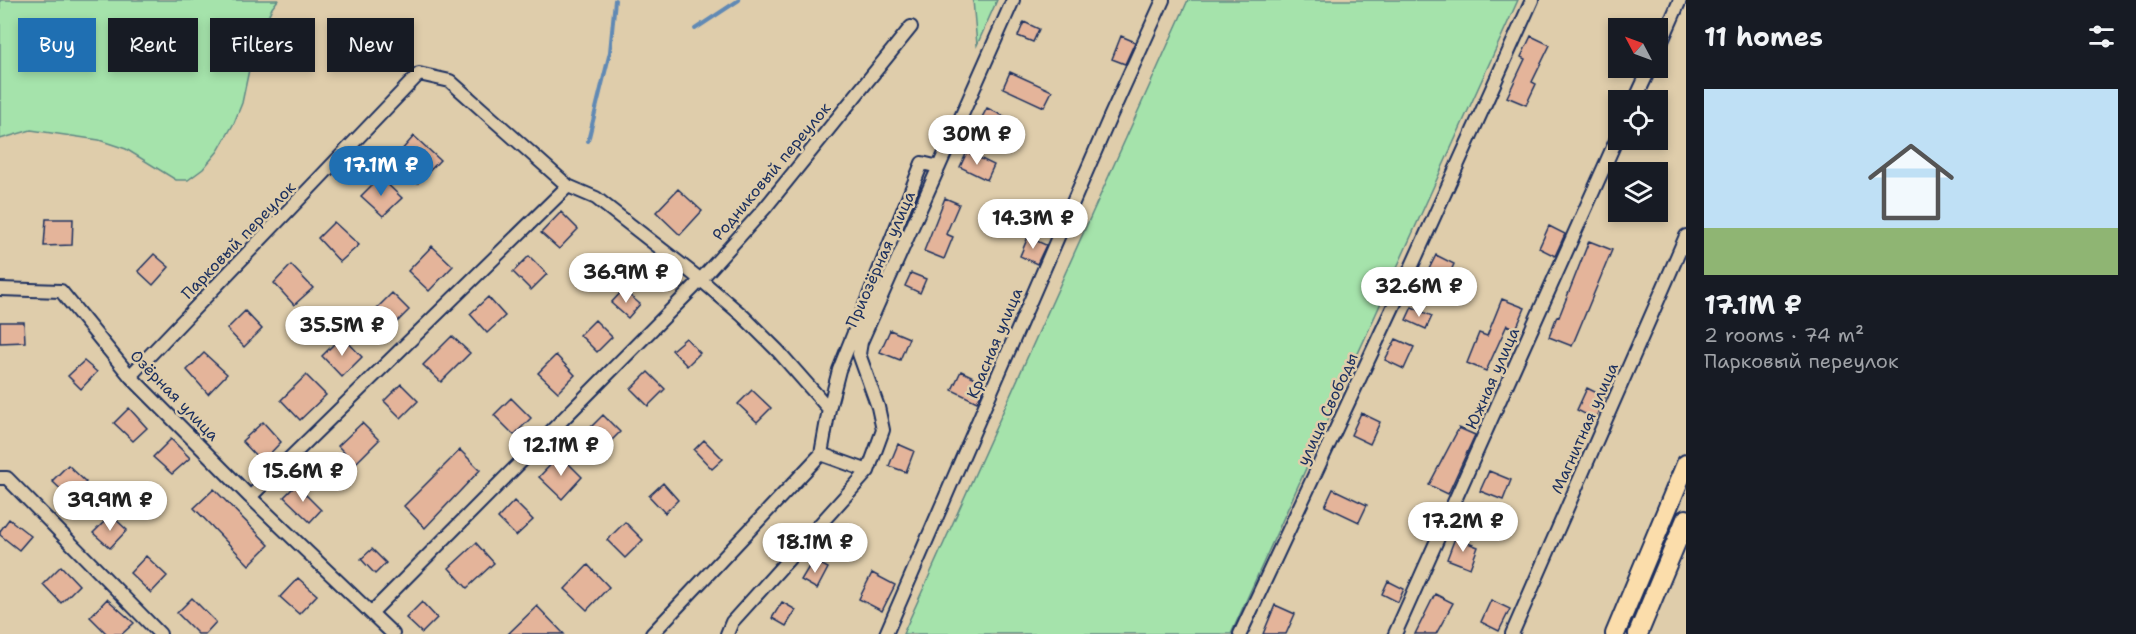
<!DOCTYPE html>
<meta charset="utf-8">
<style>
body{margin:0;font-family:"Shantell Sans",sans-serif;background:#20242c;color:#f1f3f6;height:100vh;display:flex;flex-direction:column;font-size:22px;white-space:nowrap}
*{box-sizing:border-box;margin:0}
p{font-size:20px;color:#9ea1a6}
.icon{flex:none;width:33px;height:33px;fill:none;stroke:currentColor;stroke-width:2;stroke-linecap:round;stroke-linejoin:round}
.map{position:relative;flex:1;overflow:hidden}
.panel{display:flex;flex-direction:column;background:#171b24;width:450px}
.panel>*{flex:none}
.top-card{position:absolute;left:18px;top:18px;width:570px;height:54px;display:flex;gap:12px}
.needle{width:39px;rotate:311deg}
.tools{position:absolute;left:1608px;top:18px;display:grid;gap:12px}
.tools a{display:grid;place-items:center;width:60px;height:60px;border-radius:0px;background:#171b24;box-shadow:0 3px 9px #0003;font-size:30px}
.price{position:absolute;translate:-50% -51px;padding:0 14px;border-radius:21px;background:#fff;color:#222;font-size:20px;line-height:39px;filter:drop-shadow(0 2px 3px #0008)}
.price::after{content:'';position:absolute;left:50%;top:36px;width:18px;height:14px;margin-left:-9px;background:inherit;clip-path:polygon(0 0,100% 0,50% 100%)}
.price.active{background:#1f6fb2;color:#fff}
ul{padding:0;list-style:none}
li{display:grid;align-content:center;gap:12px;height:318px;padding:0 18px}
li+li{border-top:2px solid #363941}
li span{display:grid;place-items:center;height:186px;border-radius:0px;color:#555}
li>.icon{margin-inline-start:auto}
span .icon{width:108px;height:108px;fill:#fffc;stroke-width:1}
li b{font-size:26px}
h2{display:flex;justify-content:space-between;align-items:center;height:72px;padding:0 18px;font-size:26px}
.chip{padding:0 21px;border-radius:0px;background:#171b24;box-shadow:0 3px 9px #0003;font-size:21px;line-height:54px}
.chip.active{background:#1f6fb2;color:#fff}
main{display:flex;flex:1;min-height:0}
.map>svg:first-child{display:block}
</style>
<main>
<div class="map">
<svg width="1686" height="634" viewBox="0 0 1686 634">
<rect width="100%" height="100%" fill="#dfcdab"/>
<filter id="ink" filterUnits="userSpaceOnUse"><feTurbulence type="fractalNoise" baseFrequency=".0167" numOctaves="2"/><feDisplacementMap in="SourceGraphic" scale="12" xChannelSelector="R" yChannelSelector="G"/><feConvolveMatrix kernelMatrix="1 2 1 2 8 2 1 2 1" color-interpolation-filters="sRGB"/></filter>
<g filter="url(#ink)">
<path fill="#a5e3ab" stroke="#608984" stroke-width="1.5" d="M 0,0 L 278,0 L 272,8 L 254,46 L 242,103 L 234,123 L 218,151 L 203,169 L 188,180 L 176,180 L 126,149 L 99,140 L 31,130 L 0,139 Z
M 973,0 L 997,0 L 977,45 Z
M 1188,0 L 1518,0 L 1231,634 L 903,634 Z"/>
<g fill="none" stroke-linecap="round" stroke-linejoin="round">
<path stroke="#6189b4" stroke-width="4" d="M 695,29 L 739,0
M 588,141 L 610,52 L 615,0"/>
</g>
<path fill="#e4b49a" stroke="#1b2f5e" stroke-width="1.5" d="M 1024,22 L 1039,29 L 1033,42 L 1018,36 Z
M 1121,36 L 1135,42 L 1125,64 L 1112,59 Z
M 1531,36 L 1550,45 L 1532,82 L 1536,84 L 1526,105 L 1507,97 L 1525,59 L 1521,57 Z
M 1010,72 L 1052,91 L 1044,107 L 1003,88 Z
M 987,108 L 1014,121 L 1006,136 L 979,123 Z
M 414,136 L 440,160 L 418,183 L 393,160 Z
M 967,152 L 994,165 L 987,180 L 960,167 Z
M 380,177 L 402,198 L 383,216 L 361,196 Z
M 678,189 L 702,211 L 680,235 L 656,212 Z
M 945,198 L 959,204 L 946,234 L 953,237 L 944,259 L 924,251 Z
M 561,212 L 578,229 L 559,249 L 541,233 Z
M 46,219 L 73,219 L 72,245 L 44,246 Z
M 334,222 L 359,245 L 340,262 L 318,238 Z
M 1549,226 L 1565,234 L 1555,256 L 1539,248 Z
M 1028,237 L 1046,245 L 1037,264 L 1020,256 Z
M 1589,241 L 1612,250 L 1572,346 L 1549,337 L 1557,316 L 1559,317 Z
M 432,246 L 453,266 L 429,291 L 408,271 Z
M 154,254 L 169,267 L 153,285 L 138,271 Z
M 1436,255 L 1454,264 L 1444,286 L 1425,277 Z
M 529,256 L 547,274 L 531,290 L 513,272 Z
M 291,265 L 313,288 L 294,305 L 274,283 Z
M 911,273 L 926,279 L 920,293 L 905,286 Z
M 623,290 L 640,304 L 628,318 L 611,303 Z
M 392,293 L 409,310 L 393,326 L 376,309 Z
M 488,297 L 505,316 L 487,333 L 470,314 Z
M 1502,299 L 1525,308 L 1516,329 L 1507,325 L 1486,371 L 1467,363 L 1479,333 L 1487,336 Z
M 1412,307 L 1432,316 L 1426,329 L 1406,320 Z
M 245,311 L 262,329 L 244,347 L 227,329 Z
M 595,320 L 612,337 L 597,352 L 580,335 Z
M 0,322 L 24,322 L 25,342 L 0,343 Z
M 890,330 L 909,338 L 900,360 L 880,352 Z
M 342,336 L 362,357 L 342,377 L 322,356 Z
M 452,336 L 470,353 L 441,382 L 423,365 Z
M 686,338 L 700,353 L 687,366 L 672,350 Z
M 1396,339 L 1414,347 L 1404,369 L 1385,360 Z
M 204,353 L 227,374 L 208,394 L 187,370 Z
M 556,355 L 575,375 L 558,392 L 538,373 Z
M 84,361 L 97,372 L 81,389 L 68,376 Z
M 961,371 L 986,383 L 977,402 L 952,390 Z
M 648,372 L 665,389 L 648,406 L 631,389 Z
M 306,375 L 326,395 L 300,420 L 281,400 Z
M 401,384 L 418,401 L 401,418 L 384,401 Z
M 1587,388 L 1605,397 L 1595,419 L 1577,410 Z
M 752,390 L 771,408 L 757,422 L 738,404 Z
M 511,398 L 531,418 L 514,435 L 494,415 Z
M 129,408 L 147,428 L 133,441 L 114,423 Z
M 1361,413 L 1380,422 L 1370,444 L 1351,435 Z
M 603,415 L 620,432 L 602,450 L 585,433 Z
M 263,422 L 281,442 L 262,462 L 242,441 Z
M 362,423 L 379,440 L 355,464 L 338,446 Z
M 1459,428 L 1475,435 L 1448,494 L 1429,485 Z
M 171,439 L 190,458 L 172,474 L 153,457 Z
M 704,440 L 723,459 L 712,469 L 694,450 Z
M 898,444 L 914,451 L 906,472 L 889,466 Z
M 460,450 L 480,470 L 425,528 L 404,506 Z
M 560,455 L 582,477 L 562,499 L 539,477 Z
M 68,465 L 86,482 L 71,499 L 52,481 Z
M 1489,471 L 1511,480 L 1503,500 L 1480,491 Z
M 663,483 L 678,500 L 665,513 L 649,496 Z
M 296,485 L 321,510 L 310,522 L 284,497 Z
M 214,489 L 269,545 L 249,565 L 194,508 Z
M 1333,489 L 1367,505 L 1359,522 L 1325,506 Z
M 514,501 L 533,520 L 516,536 L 498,518 Z
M 111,515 L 127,530 L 110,548 L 93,533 Z
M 9,519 L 31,536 L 19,550 L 0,535 L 0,531 Z
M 625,522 L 643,540 L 625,558 L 607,540 Z
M 1455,538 L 1478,547 L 1470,568 L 1447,559 Z
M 476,543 L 494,563 L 467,588 L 449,568 Z
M 372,549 L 386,563 L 375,574 L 361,559 Z
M 146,556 L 167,576 L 151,593 L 130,573 Z
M 813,560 L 828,568 L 817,589 L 801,580 Z
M 588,565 L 609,587 L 587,610 L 565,589 Z
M 61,566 L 79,585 L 61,603 L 43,584 Z
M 872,573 L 895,585 L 882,611 L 859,599 Z
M 298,578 L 317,595 L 299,614 L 280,597 Z
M 1388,581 L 1404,589 L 1398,602 L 1382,594 Z
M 1435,594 L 1453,603 L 1436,634 L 1415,634 Z
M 192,598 L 216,622 L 205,634 L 198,634 L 177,613 Z
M 107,599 L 134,623 L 122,634 L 107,634 L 90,617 Z
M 1491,600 L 1510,609 L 1499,631 L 1481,622 Z
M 422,602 L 437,618 L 422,633 L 406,618 Z
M 782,602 L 796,610 L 786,626 L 772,618 Z
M 1275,605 L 1295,614 L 1286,634 L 1263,634 Z
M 537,606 L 564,634 L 508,634 Z"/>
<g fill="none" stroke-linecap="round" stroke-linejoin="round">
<g stroke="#1b2f5e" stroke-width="16">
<path id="minor" d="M 1658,50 L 1680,0
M 1635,100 L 1650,68
M 0,289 L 61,291 L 130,376 L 250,497 L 393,634
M 130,376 L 419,74 L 450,81 L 568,186 L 596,198 L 701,280 L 743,316 L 778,351 L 829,409 L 821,454
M 829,409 L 839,370 L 922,163 L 939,167
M 821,454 L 868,471
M 0,478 L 7,478 L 160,634
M 250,497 L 568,186
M 372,612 L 694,287 L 765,208 L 911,27
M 652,634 L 821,454
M 727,634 L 732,622 L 868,471 L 883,430 L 878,407 L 859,354 L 861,342 L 1013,0
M 886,634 L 1110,117 L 1163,0
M 1240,634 L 1401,290 L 1532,0
M 1395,634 L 1618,136
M 1512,634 L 1686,236"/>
</g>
<g stroke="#1b2f5e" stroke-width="22">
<path id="primary" d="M 1615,634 L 1686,464
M 1638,634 L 1686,519"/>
</g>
<use href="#minor" stroke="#dfcdab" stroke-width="12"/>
<use href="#primary" stroke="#fbddab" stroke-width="18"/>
</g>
</g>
<g text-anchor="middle" stroke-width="5" stroke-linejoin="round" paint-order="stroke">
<g font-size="16" fill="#1b2f5e" stroke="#dfcdab">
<text transform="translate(771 171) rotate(-50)" y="6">Родниковый переулок</text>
<text transform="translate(238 240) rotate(-46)" y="6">Парковый переулок</text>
<text transform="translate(880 259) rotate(-66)" y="6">Приозёрная улица</text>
<text transform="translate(994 343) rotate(-67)" y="6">Красная улица</text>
<text transform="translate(1492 378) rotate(-66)" y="6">Южная улица</text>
<text transform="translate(175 395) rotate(46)" y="6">Озёрная улица</text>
<text transform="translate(1327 409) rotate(-65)" y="6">улица Свободы</text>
<text transform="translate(1584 428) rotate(-66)" y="6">Магнитная улица</text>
</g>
</g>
</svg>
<div class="tools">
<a><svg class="needle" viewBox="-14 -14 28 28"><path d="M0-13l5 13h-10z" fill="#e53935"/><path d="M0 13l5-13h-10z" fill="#9ea1a6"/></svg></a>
<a><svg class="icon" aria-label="locate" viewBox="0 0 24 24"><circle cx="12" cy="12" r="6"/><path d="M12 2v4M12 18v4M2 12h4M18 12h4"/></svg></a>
<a><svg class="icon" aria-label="layers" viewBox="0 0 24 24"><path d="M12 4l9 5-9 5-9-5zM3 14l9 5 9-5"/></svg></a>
</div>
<b class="price" style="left:977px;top:166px">30M ₽</b>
<b class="price active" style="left:381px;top:197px">17.1M ₽</b>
<b class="price" style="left:1033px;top:250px">14.3M ₽</b>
<b class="price" style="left:626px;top:304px">36.9M ₽</b>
<b class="price" style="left:1419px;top:318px">32.6M ₽</b>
<b class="price" style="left:342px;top:357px">35.5M ₽</b>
<b class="price" style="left:561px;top:477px">12.1M ₽</b>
<b class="price" style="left:303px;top:503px">15.6M ₽</b>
<b class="price" style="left:110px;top:532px">39.9M ₽</b>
<b class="price" style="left:1463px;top:553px">17.2M ₽</b>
<b class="price" style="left:815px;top:574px">18.1M ₽</b>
<div class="top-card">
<a class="chip active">Buy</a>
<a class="chip">Rent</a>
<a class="chip">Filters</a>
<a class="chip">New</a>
</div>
</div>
<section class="panel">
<h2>11 homes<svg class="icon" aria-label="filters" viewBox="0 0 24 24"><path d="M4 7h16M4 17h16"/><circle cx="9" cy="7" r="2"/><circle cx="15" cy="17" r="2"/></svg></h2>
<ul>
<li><span style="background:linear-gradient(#bfe0f5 75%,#8fb573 0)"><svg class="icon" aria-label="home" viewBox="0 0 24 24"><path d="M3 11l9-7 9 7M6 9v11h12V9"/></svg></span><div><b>17.1M ₽</b><p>2 rooms · 74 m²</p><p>Парковый переулок</p></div></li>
</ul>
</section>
</main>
